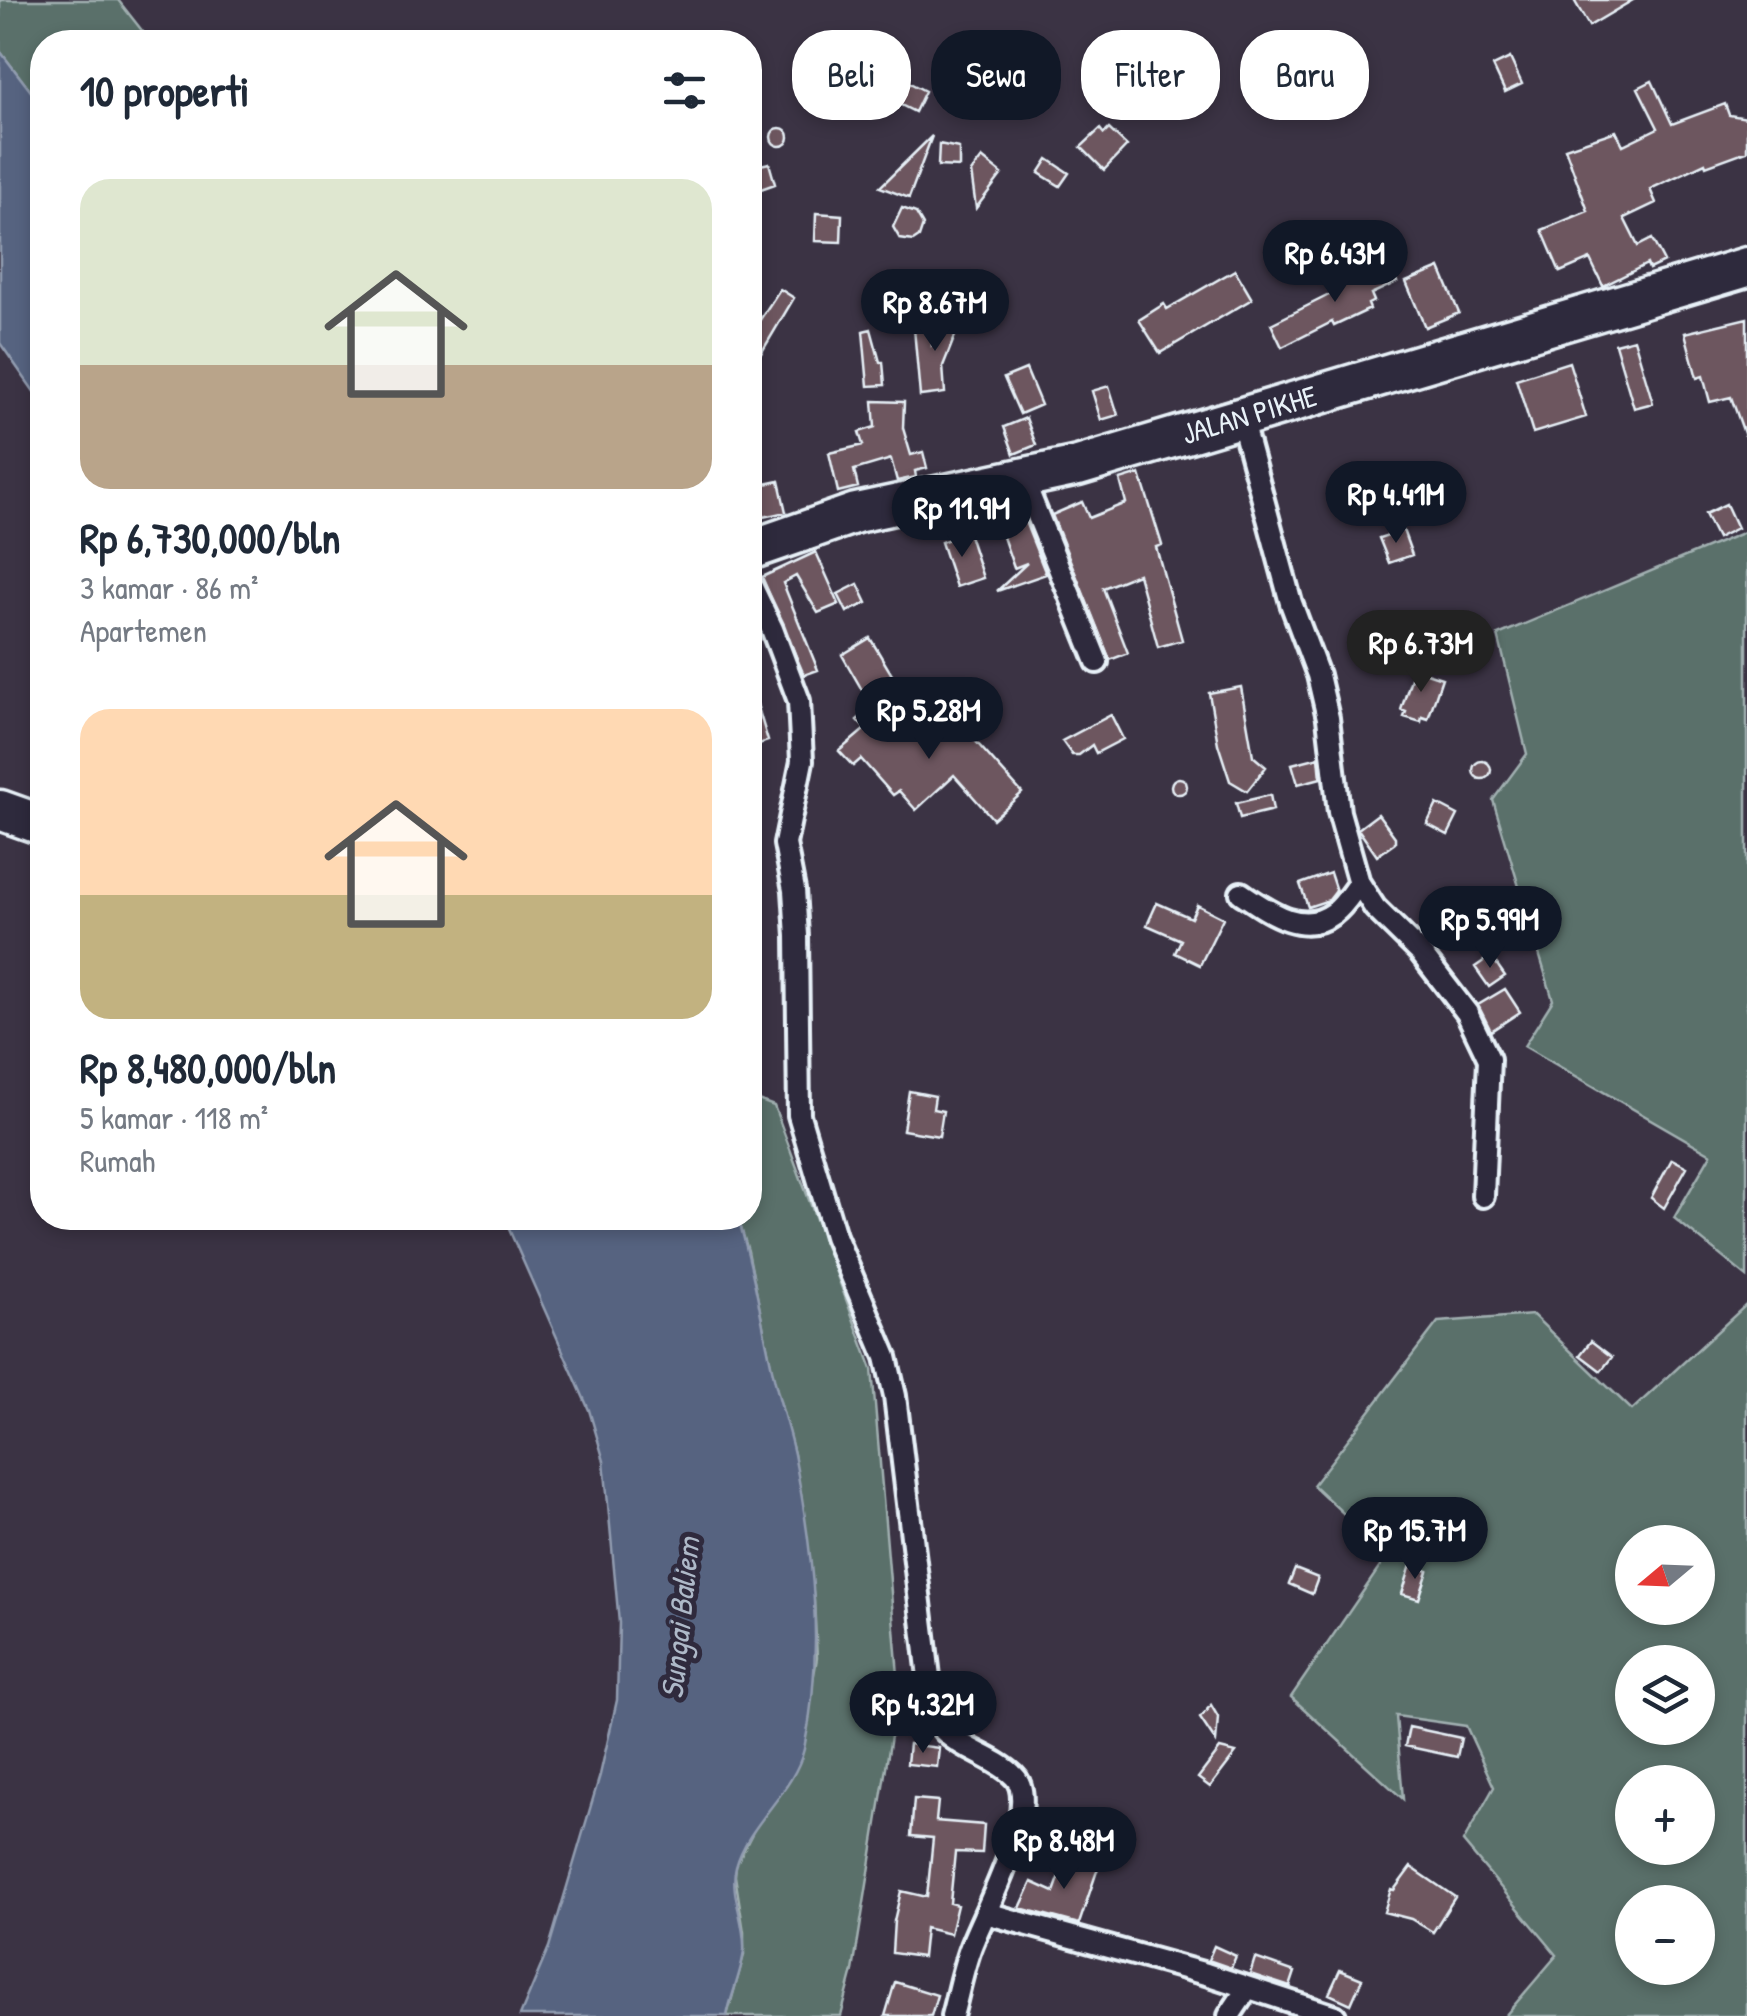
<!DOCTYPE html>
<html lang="id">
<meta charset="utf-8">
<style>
body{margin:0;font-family:"Patrick Hand",sans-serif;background:#f6f6f7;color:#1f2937;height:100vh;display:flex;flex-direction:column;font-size:38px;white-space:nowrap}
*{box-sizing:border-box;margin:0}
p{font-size:32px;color:#747a83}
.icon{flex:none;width:55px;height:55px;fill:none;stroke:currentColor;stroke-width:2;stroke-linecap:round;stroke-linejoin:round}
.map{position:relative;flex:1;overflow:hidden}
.panel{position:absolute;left:30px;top:30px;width:732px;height:1200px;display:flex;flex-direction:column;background:#fff;border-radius:40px;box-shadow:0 5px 15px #0003}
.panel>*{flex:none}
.hud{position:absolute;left:792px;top:30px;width:802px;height:90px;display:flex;gap:20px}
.needle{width:65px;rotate:251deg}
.tools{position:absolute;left:1615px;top:1525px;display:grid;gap:20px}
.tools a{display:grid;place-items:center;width:100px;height:100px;border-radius:50%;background:#fff;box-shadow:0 5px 15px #0003;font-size:50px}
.price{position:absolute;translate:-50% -85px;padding:0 22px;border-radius:35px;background:#111827;color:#fff;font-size:32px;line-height:65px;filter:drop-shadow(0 2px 5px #0008)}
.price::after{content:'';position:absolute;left:50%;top:60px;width:30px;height:22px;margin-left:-15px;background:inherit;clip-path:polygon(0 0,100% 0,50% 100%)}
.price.selected{background:#222;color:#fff}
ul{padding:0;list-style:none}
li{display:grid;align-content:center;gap:20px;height:530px;padding:0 50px}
li span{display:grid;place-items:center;height:310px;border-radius:30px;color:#555}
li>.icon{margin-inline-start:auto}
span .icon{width:180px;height:180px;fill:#fffc;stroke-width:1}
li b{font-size:42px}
h2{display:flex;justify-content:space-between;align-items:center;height:120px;padding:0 50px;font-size:42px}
.tag{padding:0 35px;border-radius:40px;background:#fff;box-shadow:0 5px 15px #0003;font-size:35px;line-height:90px}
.tag.selected{background:#111827;color:#fff}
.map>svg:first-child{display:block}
</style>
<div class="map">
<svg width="1747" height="2016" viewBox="0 0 1747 2016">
<rect width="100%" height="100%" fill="#3b3344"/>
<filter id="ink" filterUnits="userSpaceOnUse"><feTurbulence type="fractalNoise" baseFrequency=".01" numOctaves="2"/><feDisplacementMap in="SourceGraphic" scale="20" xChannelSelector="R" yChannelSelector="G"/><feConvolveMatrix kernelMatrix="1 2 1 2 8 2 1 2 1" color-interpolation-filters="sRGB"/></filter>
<g filter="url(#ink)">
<path fill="#5a706a" stroke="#a1b0b1" stroke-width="2.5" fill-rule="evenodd" d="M 0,0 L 118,0 L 151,42 L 42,42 L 42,106 L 0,51 Z
M 1747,531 L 1747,1277 L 1674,1218 L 1711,1154 L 1524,1046 L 1553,1000 L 1493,800 L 1527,754 L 1498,635 Z
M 750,1097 L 774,1106 L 872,1369 L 899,1687 L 853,1971 L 841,2016 L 727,2016 L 744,1955 L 744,1932 L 735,1876 L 736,1865 L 760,1818 L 778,1797 L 810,1697 L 817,1658 L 814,1600 L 794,1454 L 773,1376 L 748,1251 L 738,1218 L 750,1218 Z
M 1747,1304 L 1747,2016 L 1505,2016 L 1557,1955 L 1463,1842 L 1494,1787 L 1466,1726 L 1396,1716 L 1403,1799 L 1291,1697 L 1388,1555 L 1313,1485 L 1438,1322 L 1533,1315 L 1632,1410 ZM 1632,1542 L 1698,1542 L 1698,1608 L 1632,1608 ZM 1632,1662 L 1698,1662 L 1698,1728 L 1632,1728 ZM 1632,1782 L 1698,1782 L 1698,1848 L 1632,1848 ZM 1632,1902 L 1698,1902 L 1698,1968 L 1632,1968 Z"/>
<path fill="#576480" stroke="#919cb0" stroke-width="2.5" d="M 0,51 L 42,106 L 42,403 L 0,343 Z
M 504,1218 L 738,1218 C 754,1268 761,1321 773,1373 C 779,1401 788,1427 794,1454 C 813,1551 825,1652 804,1749 C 794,1792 748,1823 736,1867 C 729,1893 746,1923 744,1950 C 742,1972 731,1994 727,2016 L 520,2016 L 549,1947 L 600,1775 L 617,1700 L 619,1623 L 604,1461 L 589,1410 Z"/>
<path fill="#6d565e" stroke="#e8f1f8" stroke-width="2.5" d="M 1574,0 L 1633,0 L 1589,26 Z
M 1510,58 L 1522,84 L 1505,92 L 1493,66 Z
M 1652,81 L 1672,124 L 1725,104 L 1729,115 L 1747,118 L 1747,151 L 1706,166 L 1705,163 L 1650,189 L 1656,203 L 1624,218 L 1638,246 L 1652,239 L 1664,262 L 1649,269 L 1647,264 L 1603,286 L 1590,259 L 1560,272 L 1542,230 L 1588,211 L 1565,148 L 1616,131 L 1623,145 L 1658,128 L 1638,88 Z
M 908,82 L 925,91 L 915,112 L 897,103 Z
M771 137a9 9 0 1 1 18 0a9 9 0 1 1-18 0Z
M 1100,129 L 1104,134 L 1109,129 L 1127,146 L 1104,170 L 1081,147 Z
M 932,136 L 909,198 L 880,187 Z
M 939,144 L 959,148 L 959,167 L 938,166 Z
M 982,158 L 1002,174 L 976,208 L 971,172 Z
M 1048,159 L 1069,173 L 1060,186 L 1039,173 Z
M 769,163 L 775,184 L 758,190 L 752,167 Z
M 902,208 L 916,213 L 923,225 L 919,237 L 913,241 L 900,239 L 893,227 Z
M 816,213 L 842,215 L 841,242 L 815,241 Z
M 1389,264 L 1397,282 L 1371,294 L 1374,301 L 1368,304 L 1370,309 L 1334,326 L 1332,322 L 1282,347 L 1271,324 L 1331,294 L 1328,288 L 1371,268 L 1372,270 Z
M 1440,268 L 1459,313 L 1425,327 L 1406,282 Z
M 1235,270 L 1252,299 L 1160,353 L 1139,320 L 1164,304 L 1167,309 Z
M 780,289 L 794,298 L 750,372 L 750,335 Z
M 962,302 L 967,306 L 943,366 L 945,393 L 920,396 L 913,317 L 932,338 L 932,344 Z
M 1747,318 L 1747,436 L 1745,436 L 1731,397 L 1710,402 L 1703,376 L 1697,378 L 1685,333 Z
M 871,329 L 880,362 L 883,362 L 885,385 L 868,386 L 863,331 Z
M 1634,339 L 1653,403 L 1634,408 L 1615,344 Z
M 1569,362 L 1586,417 L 1533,433 L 1516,379 Z
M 1026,369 L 1041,405 L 1020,414 L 1004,378 Z
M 1109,386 L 1118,415 L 1101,420 L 1092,391 Z
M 873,401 L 904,402 L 903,428 L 911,455 L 923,452 L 927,468 L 915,471 L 916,477 L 897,481 L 891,459 L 854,470 L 858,487 L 838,492 L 829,453 L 863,445 L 859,432 L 875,427 Z
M 1026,418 L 1036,445 L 1014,454 L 1004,427 Z
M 1140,474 L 1162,545 L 1156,547 L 1182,640 L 1158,647 L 1138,574 L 1103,588 L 1128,653 L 1110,660 L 1052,515 L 1082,502 L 1089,518 L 1126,503 L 1120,480 Z
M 779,481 L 786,512 L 763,517 L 756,486 Z
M 1726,504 L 1737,528 L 1717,538 L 1705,514 Z
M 1020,509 L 1046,574 L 997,591 L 1027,563 L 1014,568 L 996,517 Z
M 1403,530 L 1412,555 L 1389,563 L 1379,538 Z
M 968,532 L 983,578 L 956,587 L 941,542 Z
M 816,552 L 839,604 L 818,613 L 796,576 L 783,583 L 818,670 L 804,675 L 762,577 Z
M 858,584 L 867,603 L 847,612 L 838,594 Z
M 870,638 L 898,685 L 869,702 L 842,655 Z
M 1414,669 L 1442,678 L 1428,719 L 1422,717 L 1421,722 L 1404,717 L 1406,712 L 1401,710 Z
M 1241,687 L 1253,756 L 1266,767 L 1247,791 L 1230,781 L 1218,744 L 1209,693 Z
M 754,694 L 768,741 L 750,747 L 750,695 Z
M 874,705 L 905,740 L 938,710 L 964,738 L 969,734 L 1022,793 L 993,819 L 954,775 L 916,810 L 899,791 L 893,795 L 861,759 L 853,766 L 839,751 L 865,729 L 857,720 Z
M 1111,715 L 1123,739 L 1096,753 L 1092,745 L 1079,755 L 1072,755 L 1062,741 Z
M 1319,757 L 1321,778 L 1298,784 L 1292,764 Z
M1473 770a9 9 0 1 1 18 0a9 9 0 1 1-18 0Z
M1171 786a8 8 0 1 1 16 0a8 8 0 1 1-16 0Z
M 1270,795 L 1273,810 L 1240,818 L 1236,803 Z
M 1437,804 L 1458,815 L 1448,835 L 1427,824 Z
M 1378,814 L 1395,837 L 1395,843 L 1377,856 L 1358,829 Z
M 1330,873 L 1336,891 L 1329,900 L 1308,907 L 1300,884 Z
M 1157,903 L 1191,918 L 1197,905 L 1223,918 L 1200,965 L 1175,953 L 1181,940 L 1147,925 Z
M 1491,956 L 1505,976 L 1489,987 L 1475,967 Z
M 1505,989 L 1520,1012 L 1491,1031 L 1478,1005 Z
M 909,1091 L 935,1096 L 933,1109 L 943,1111 L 939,1136 L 903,1130 Z
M 1672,1159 L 1687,1167 L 1664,1208 L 1651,1198 Z
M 1591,1341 L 1612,1357 L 1601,1371 L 1580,1355 Z
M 1411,1565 L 1428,1571 L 1419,1599 L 1402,1594 Z
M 1295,1569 L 1318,1578 L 1312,1594 L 1289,1584 Z
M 1211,1705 L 1218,1717 L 1216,1742 L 1200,1718 Z
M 1409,1727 L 1461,1738 L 1457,1757 L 1405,1746 Z
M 909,1744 L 939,1748 L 937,1767 L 907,1764 Z
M 1220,1749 L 1236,1753 L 1210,1787 L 1198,1778 Z
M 914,1799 L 938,1801 L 936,1821 L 984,1825 L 982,1853 L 955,1852 L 950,1903 L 957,1905 L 950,1934 L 925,1928 L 922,1957 L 892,1953 L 894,1921 L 901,1891 L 927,1897 L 933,1838 L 911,1836 Z
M 1068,1854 L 1099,1865 L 1079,1924 L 1020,1908 L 1032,1882 L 1054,1892 Z
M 1411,1867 L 1455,1897 L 1433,1932 L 1411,1919 L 1384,1912 L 1391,1889 L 1394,1890 Z
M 1214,1946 L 1236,1956 L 1231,1968 L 1208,1960 Z
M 1255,1958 L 1295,1972 L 1290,1987 L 1250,1974 Z
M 1340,1970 L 1362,1979 L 1351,2004 L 1329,1994 Z
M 895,1982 L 937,1995 L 931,2016 L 885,2016 Z"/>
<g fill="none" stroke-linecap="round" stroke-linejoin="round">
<g stroke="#e8f1f8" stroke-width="28">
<path id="street" d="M 1241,418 L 1291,603 L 1318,675 L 1328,718 L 1339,812 L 1359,883 L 1375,908 L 1420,952 L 1467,1013 L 1489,1059 L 1483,1196
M 1023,479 L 1097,662
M 750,583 L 772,629 L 799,701 L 802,761 L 785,844 L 794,890 L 797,936 L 799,1115 L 835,1236 L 886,1357 L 895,1396 L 933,1710 C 942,1747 989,1751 1014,1776 C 1044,1804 981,1917 970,1949 C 962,1971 958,1994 952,2016
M 1241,893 C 1268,911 1302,937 1334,913 C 1344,906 1352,892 1359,883
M 986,1913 L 1206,1974 L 1335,2016
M 1229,2016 L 1247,1989"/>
</g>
<g stroke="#e8f1f8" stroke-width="45">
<g id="highway">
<path id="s1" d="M 750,550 L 856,513 L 1078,466 L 1747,267"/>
<path d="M 0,810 L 42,825"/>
</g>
</g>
<use href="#street" stroke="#2f2a3d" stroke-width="20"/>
<use href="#highway" stroke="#2f2a3d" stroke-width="38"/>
</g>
</g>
<g text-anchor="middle" stroke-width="10" stroke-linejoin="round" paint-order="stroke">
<g font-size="30" fill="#e8f1f8" stroke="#2f2a3d">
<text dy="10" stroke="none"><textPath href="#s1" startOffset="518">JALAN PIKHE</textPath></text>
</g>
<g font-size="32" font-style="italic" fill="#aeb9c8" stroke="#2f2a3d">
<text transform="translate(680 1618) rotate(-84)" y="11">Sungai Baliem</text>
</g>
</g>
</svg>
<div class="tools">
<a><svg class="needle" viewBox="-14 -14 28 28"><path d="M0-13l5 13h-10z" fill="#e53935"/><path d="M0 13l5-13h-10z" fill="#747a83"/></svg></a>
<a><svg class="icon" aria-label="layers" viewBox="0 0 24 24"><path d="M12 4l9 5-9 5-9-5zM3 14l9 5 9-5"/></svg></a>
<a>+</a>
<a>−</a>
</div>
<b class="price" style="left:1335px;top:305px">Rp 6.43M</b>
<b class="price" style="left:935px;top:354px">Rp 8.67M</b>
<b class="price" style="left:1396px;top:546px">Rp 4.41M</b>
<b class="price" style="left:962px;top:560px">Rp 11.9M</b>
<b class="price selected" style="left:1421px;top:695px">Rp 6.73M</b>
<b class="price" style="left:929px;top:762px">Rp 5.28M</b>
<b class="price" style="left:1490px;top:971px">Rp 5.99M</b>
<b class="price" style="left:1415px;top:1582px">Rp 15.7M</b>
<b class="price" style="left:923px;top:1756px">Rp 4.32M</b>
<b class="price" style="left:1064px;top:1892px">Rp 8.48M</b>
<div class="hud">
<a class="tag">Beli</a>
<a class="tag selected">Sewa</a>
<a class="tag">Filter</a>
<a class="tag">Baru</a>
</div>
<section class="panel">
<h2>10 properti<svg class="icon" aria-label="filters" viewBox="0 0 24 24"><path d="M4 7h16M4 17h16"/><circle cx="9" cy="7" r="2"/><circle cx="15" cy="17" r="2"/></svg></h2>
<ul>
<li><span style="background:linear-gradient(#dfe7d0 60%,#b9a48a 0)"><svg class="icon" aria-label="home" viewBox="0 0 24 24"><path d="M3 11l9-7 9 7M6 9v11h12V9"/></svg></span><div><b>Rp 6,730,000/bln</b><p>3 kamar · 86 m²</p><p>Apartemen</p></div></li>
<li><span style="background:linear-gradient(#ffd9b3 60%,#c2b280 0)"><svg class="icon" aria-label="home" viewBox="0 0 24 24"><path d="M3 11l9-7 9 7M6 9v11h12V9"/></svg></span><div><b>Rp 8,480,000/bln</b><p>5 kamar · 118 m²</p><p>Rumah</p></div></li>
</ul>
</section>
</div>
